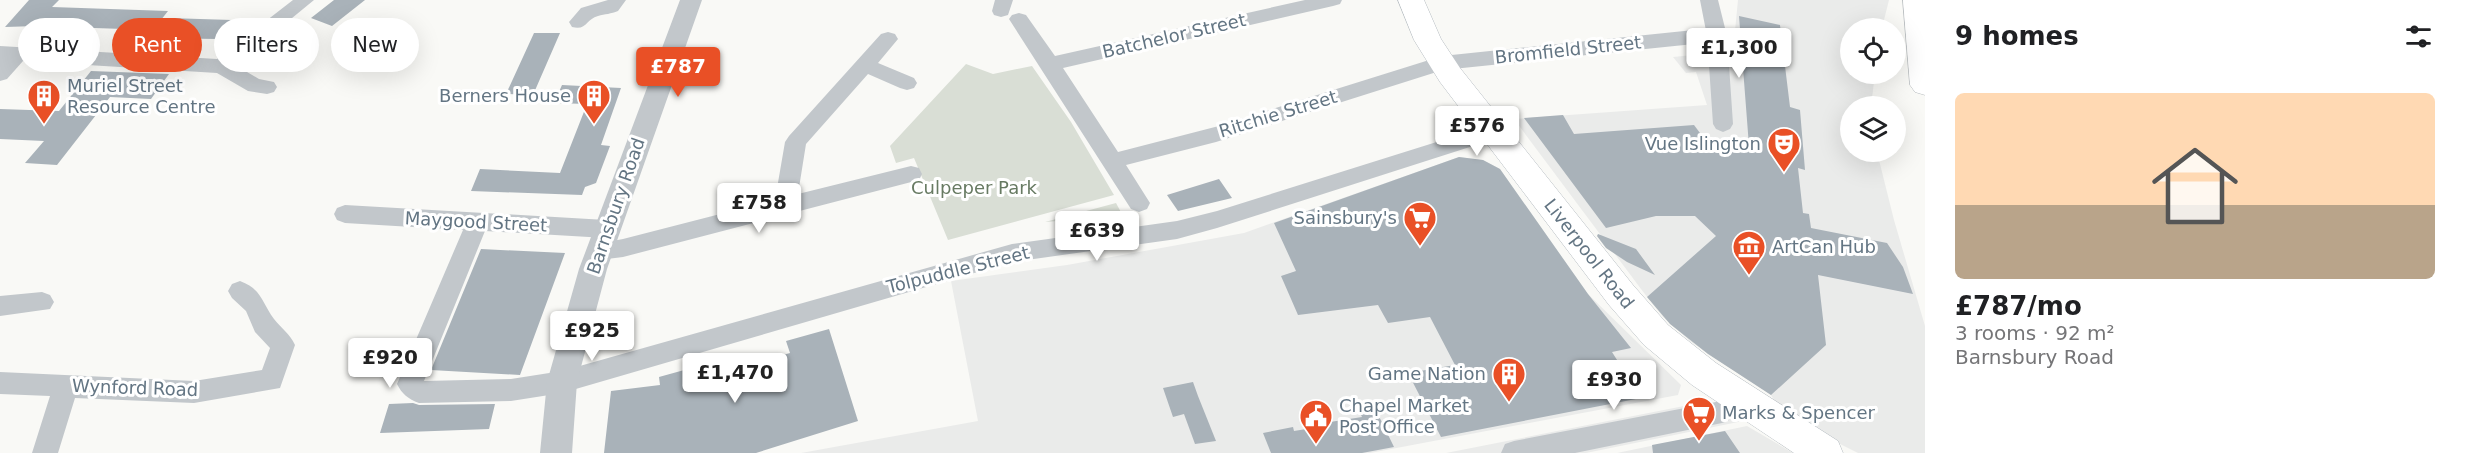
<!DOCTYPE html>
<meta charset="utf-8">
<style>
body{margin:0;font-family:"DejaVu Sans",sans-serif;background:#f6f6f6;color:#202124;height:100vh;display:flex;flex-direction:column;font-size:22px;white-space:nowrap}
*{box-sizing:border-box;margin:0}
p{font-size:20px;color:#757577}
.icon{flex:none;width:33px;height:33px;fill:none;stroke:currentColor;stroke-width:2;stroke-linecap:round;stroke-linejoin:round}
.map{position:relative;flex:1;overflow:hidden}
.side{display:flex;flex-direction:column;background:#fff;width:540px}
.side>*{flex:none}
.guide{position:absolute;left:18px;top:18px;width:570px;height:54px;display:flex;gap:12px}
.tools{position:absolute;left:1840px;top:18px;display:grid;gap:12px}
.tools a{display:grid;place-items:center;width:66px;height:66px;border-radius:50%;background:#fff;box-shadow:0 6px 24px #0002;font-size:30px}
.price{position:absolute;translate:-50% -51px;padding:0 14px;border-radius:6px;background:#fff;color:#222;font-size:20px;line-height:39px;filter:drop-shadow(0 2px 3px #0008)}
.price::after{content:'';position:absolute;left:50%;top:36px;width:18px;height:14px;margin-left:-9px;background:inherit;clip-path:polygon(0 0,100% 0,50% 100%)}
.price.active{background:#e95026;color:#fff}
ul{padding:0;list-style:none}
li{display:grid;align-content:center;gap:12px;height:318px;padding:0 30px}
li span{display:grid;place-items:center;height:186px;border-radius:9px;color:#555}
li>.icon{margin-inline-start:auto}
span .icon{width:108px;height:108px;fill:#fffc;stroke-width:1}
li b{font-size:26px}
h2{display:flex;justify-content:space-between;align-items:center;height:72px;padding:0 30px;font-size:26px}
.chip{padding:0 21px;border-radius:27px;background:#fff;box-shadow:0 6px 24px #0002;font-size:21px;line-height:54px}
.chip.active{background:#e95026;color:#fff}
main{display:flex;flex:1;min-height:0}
.map>svg:first-child{display:block}
</style>
<main>
<div class="map">
<svg width="1925" height="453" viewBox="0 0 1925 453">
<rect width="100%" height="100%" fill="#f9f9f6"/>
<path fill="#eaebea" d="M 1738,0 L 1889,0 L 1882,28 L 1851,28 L 1851,74 L 1875,74 L 1871,106 L 1851,106 L 1851,152 L 1877,152 L 1894,220 L 1925,326 L 1925,453 L 1858,453 L 1836,442 L 1776,403 L 1771,395 L 1691,342 L 1663,317 L 1641,289 L 1514,119 L 1707,105 L 1696,72 L 1686,73 L 1673,57 L 1733,51 Z
M 1459,157 L 1483,160 L 1500,169 L 1588,294 L 1681,385 L 1678,395 L 1370,453 L 801,453 L 978,421 L 951,281 L 1067,265 L 1244,233 Z
M 1704,397 L 1743,421 L 1586,453 L 1446,453 L 1684,406 Z
M 1747,426 L 1793,453 L 1617,453 Z"/>
<path fill="#d9ded5" d="M 966,64 L 993,74 L 1032,66 L 1071,122 L 1114,195 L 948,240 L 914,158 L 896,163 L 890,146 Z
M 1116,203 L 1123,216 L 1045,222 Z"/>
<path fill="#a9b2b9" d="M 29,0 L 59,0 L 52,7 L 168,11 L 153,30 L 36,26 L 5,27 Z
M 334,0 L 365,0 L 332,26 L 311,18 Z
M 1739,16 L 1780,25 L 1790,107 L 1800,110 L 1805,170 L 1798,168 L 1803,213 L 1809,214 L 1811,228 L 1887,243 L 1903,267 L 1913,294 L 1818,275 L 1826,345 L 1771,395 L 1708,354 L 1670,324 L 1647,297 L 1716,236 L 1695,216 L 1656,216 L 1606,228 L 1524,118 L 1563,115 L 1574,134 L 1694,125 L 1706,141 L 1721,140 L 1749,146 Z
M 168,18 L 232,20 L 218,39 L 152,38 Z
M 534,33 L 560,33 L 533,95 L 506,94 Z
M 91,71 L 169,74 L 151,99 L 110,97 L 57,165 L 25,163 L 44,141 L 0,139 L 0,109 L 59,111 Z
M 562,85 L 621,88 L 601,145 L 610,146 L 596,183 L 585,187 L 582,195 L 471,191 L 480,169 L 560,173 L 587,104 L 554,103 Z
M 1459,157 L 1483,160 L 1500,169 L 1588,294 L 1631,348 L 1612,352 L 1641,398 L 1441,437 L 1408,373 L 1455,365 L 1430,317 L 1388,323 L 1378,305 L 1298,315 L 1281,276 L 1296,271 L 1274,223 Z
M 1219,179 L 1232,198 L 1178,211 L 1167,195 Z
M 1598,234 L 1636,249 L 1655,275 L 1627,262 L 1606,248 L 1597,236 Z
M 481,249 L 565,253 L 520,375 L 431,370 Z
M 829,329 L 858,421 L 756,453 L 604,453 L 611,391 L 660,385 L 659,377 L 742,354 L 745,366 L 790,353 L 786,341 Z
M 1193,382 L 1198,396 L 1216,441 L 1195,444 L 1184,414 L 1173,417 L 1163,388 Z
M 1372,402 L 1394,447 L 1362,453 L 1271,453 L 1263,433 L 1293,427 L 1294,431 L 1331,425 L 1330,422 L 1362,417 L 1356,404 Z
M 413,403 L 419,405 L 495,404 L 489,429 L 380,433 L 389,404 Z
M 1725,431 L 1740,453 L 1653,453 L 1652,445 Z"/>
<g fill="none" stroke-linecap="round" stroke-linejoin="round">
<g stroke="#b4bbc0" stroke-width="1">
<path id="secondary" d="M 1398,0 L 1424,0 L 1441,39 L 1460,68 L 1633,285 L 1668,325 L 1716,363 L 1838,441 L 1843,453 L 1794,453 L 1692,385 L 1644,345 L 1609,305 L 1440,82 L 1414,40 Z"/>
</g>
<g stroke="#b5babd" stroke-width="1">
<path id="trunk" d="M 1903,0 L 1925,0 L 1925,95 L 1915,92 L 1910,85 Z"/>
</g>
<path fill="#c2c7cb" fill-rule="evenodd" d="M 293,0 L 314,0 L 235,65 L 259,79 L 274,82 L 277,87 L 274,92 L 267,94 L 248,91 L 217,73 L 23,61 L 7,79 L 0,81 L 0,46 L 217,59 Z
M 608,0 L 626,0 L 618,11 C 611,14 605,14 598,16 C 586,19 587,31 572,27 L 569,22 L 581,8 Z
M 995,0 L 1013,0 L 1008,15 L 1001,17 L 994,15 L 992,11 Z
M 1305,0 L 1342,0 L 1340,4 L 1333,6 L 1063,68 L 1118,152 L 1215,127 L 1442,56 L 1694,30 L 1701,32 L 1704,37 L 1701,42 L 1694,44 L 1443,70 L 1216,142 L 1126,165 L 1150,203 L 1147,209 L 1139,212 L 1131,209 L 1009,19 L 1012,15 L 1019,13 L 1026,15 L 1055,56 Z
M 1700,0 L 1718,0 L 1727,36 L 1733,124 L 1730,129 L 1723,132 L 1716,129 L 1713,124 L 1707,36 Z
M 888,32 L 895,34 L 898,39 L 878,63 L 914,78 L 917,83 L 914,88 L 907,90 L 900,88 L 868,74 L 806,144 L 798,194 L 911,166 L 919,168 L 922,174 L 919,180 L 623,257 L 599,260 L 591,257 L 588,251 L 591,245 L 623,239 L 775,200 L 785,142 L 789,136 L 881,34 Z
M 1494,124 L 1501,127 L 1504,132 L 1501,137 L 1217,228 L 1177,239 L 1012,262 L 562,393 L 511,401 L 419,403 C 408,399 402,394 397,384 L 463,230 L 345,223 L 337,220 L 334,214 L 337,208 L 345,205 L 606,220 L 614,223 L 617,229 L 614,235 L 606,238 L 485,231 L 424,381 L 511,379 L 562,371 L 1012,244 L 1177,221 L 1217,211 Z
M 240,281 C 262,289 262,303 274,319 C 281,328 290,334 295,345 L 280,388 L 194,403 L 75,398 L 58,453 L 32,453 L 50,396 L 0,394 L 0,372 L 194,381 L 262,370 L 270,348 L 255,332 L 246,311 L 232,298 L 228,291 L 232,284 Z
M 42,292 L 50,295 L 54,302 L 50,309 L 0,316 L 0,296 Z
M 1739,387 L 1748,390 L 1752,398 C 1746,410 1735,419 1722,423 L 1575,453 L 1501,453 L 1505,444 L 1514,441 L 1716,402 L 1730,390 Z"/>
<path fill="#c2c7cb" fill-rule="evenodd" d="M 680,0 L 702,0 L 607,269 L 577,382 L 572,453 L 540,453 L 547,382 L 579,269 Z"/>
<use href="#secondary" fill="#fff" fill-rule="evenodd"/>
<use href="#trunk" fill="#fff" fill-rule="evenodd"/>
</g>
<defs>
<g id="building-pin" transform="scale(1.725)"><path d="M0 17L-7.5 6A9.5 9.5 0 1 1 7.5 6Z" fill="#e95026" stroke="#fff"/><path d="M-4-6H4V6H1V3H-1V6H-4ZM-2.5-4.3h1.7v1.8h-1.7ZM.8-4.3h1.7v1.8H.8ZM-2.5-1h1.7V.8h-1.7ZM.8-1h1.7V.8H.8Z" fill="#fff"/></g>
<g id="theatre-pin" transform="scale(1.725)"><path d="M0 17L-7.5 6A9.5 9.5 0 1 1 7.5 6Z" fill="#e95026" stroke="#fff"/><path d="M-5-5.5Q0-4 5-5.5V0Q5 5 0 6Q-5 5-5 0ZM-3.3-2.5H-1v1.5H-3.3ZM1-2.5H3.3v1.5H1ZM-2.8 1Q0 5.5 2.8 1Z" fill="#fff"/></g>
<g id="supermarket-pin" transform="scale(1.725)"><path d="M0 17L-7.5 6A9.5 9.5 0 1 1 7.5 6Z" fill="#e95026" stroke="#fff"/><path d="M-6-5.5h2.5l.6 2H6L4.5 2H-2.5L-4.4-4H-6ZM-1.5 3.2a1.3 1.3 0 1 0 .1 0ZM3 3.2a1.3 1.3 0 1 0 .1 0Z" fill="#fff"/></g>
<g id="museum-pin" transform="scale(1.725)"><path d="M0 17L-7.5 6A9.5 9.5 0 1 1 7.5 6Z" fill="#e95026" stroke="#fff"/><path d="M0-6L6-3V-2H-6V-3ZM-5-1h2V3h-2ZM-1-1h2V3h-2ZM3-1h2V3H3ZM-6 4H6V6H-6Z" fill="#fff"/></g>
<g id="civic-pin" transform="scale(1.725)"><path d="M0 17L-7.5 6A9.5 9.5 0 1 1 7.5 6Z" fill="#e95026" stroke="#fff"/><path d="M-.6-6.5H3V-4.5H.6V-3L4-1V1h2V6H-6V1h2V-1L-.6-3ZM-1.2 2.5V6h2.4V2.5Z" fill="#fff"/></g>
</defs>
<g fill-rule="evenodd">
<use href="#building-pin" x="44" y="96"/>
<use href="#building-pin" x="594" y="96"/>
<use href="#theatre-pin" x="1784" y="144"/>
<use href="#supermarket-pin" x="1420" y="218"/>
<use href="#museum-pin" x="1749" y="247"/>
<use href="#building-pin" x="1509" y="374"/>
<use href="#supermarket-pin" x="1699" y="413"/>
<use href="#civic-pin" x="1316" y="416"/>
</g>
<g text-anchor="middle" stroke-width="6" stroke-linejoin="round" paint-order="stroke">
<g font-size="18" fill="#637583" stroke="#fff">
<text transform="translate(1174 36) rotate(-13)" y="6">Batchelor Street</text>
<text transform="translate(1568 50) rotate(-6)" y="6">Bromfield Street</text>
<text transform="translate(1278 114) rotate(-17)" y="6">Ritchie Street</text>
<text transform="translate(616 206) rotate(-71)" y="6">Barnsbury Road</text>
<text transform="translate(476 222) rotate(3)" y="6">Maygood Street</text>
<text transform="translate(1589 254) rotate(52)" y="6">Liverpool Road</text>
<text transform="translate(958 270) rotate(-14)" y="6">Tolpuddle Street</text>
<text transform="translate(135 388) rotate(2)" y="6">Wynford Road</text>
</g>
<g font-size="18" fill="#637583" stroke="#fff" text-anchor="start">
<text x="67" y="92">Muriel Street<tspan x="67" dy="21">Resource Centre</tspan></text>
<text x="571" y="102" text-anchor="end">Berners House</text>
<text x="1761" y="150" text-anchor="end">Vue Islington</text>
<text x="1397" y="224" text-anchor="end">Sainsbury's</text>
<text x="1772" y="253">ArtCan Hub</text>
<text x="1486" y="380" text-anchor="end">Game Nation</text>
<text x="1339" y="412">Chapel Market<tspan x="1339" dy="21">Post Office</tspan></text>
<text x="1722" y="419">Marks &amp; Spencer</text>
</g>
<g font-size="18" fill="#677a62" stroke="#fff">
<text x="974" y="194">Culpeper Park</text>
</g>
</g>
</svg>
<div class="tools">
<a><svg class="icon" aria-label="locate" viewBox="0 0 24 24"><circle cx="12" cy="12" r="6"/><path d="M12 2v4M12 18v4M2 12h4M18 12h4"/></svg></a>
<a><svg class="icon" aria-label="layers" viewBox="0 0 24 24"><path d="M12 4l9 5-9 5-9-5zM3 14l9 5 9-5"/></svg></a>
</div>
<b class="price" style="left:1739px;top:79px">£1,300</b>
<b class="price active" style="left:678px;top:98px">£787</b>
<b class="price" style="left:1477px;top:157px">£576</b>
<b class="price" style="left:759px;top:234px">£758</b>
<b class="price" style="left:1097px;top:262px">£639</b>
<b class="price" style="left:592px;top:362px">£925</b>
<b class="price" style="left:390px;top:389px">£920</b>
<b class="price" style="left:735px;top:404px">£1,470</b>
<b class="price" style="left:1614px;top:411px">£930</b>
<div class="guide">
<a class="chip">Buy</a>
<a class="chip active">Rent</a>
<a class="chip">Filters</a>
<a class="chip">New</a>
</div>
</div>
<section class="side">
<h2>9 homes<svg class="icon" aria-label="filters" viewBox="0 0 24 24"><path d="M4 7h16M4 17h16"/><circle cx="9" cy="7" r="2"/><circle cx="15" cy="17" r="2"/></svg></h2>
<ul>
<li><span style="background:linear-gradient(#ffd9b3 60%,#b9a48a 0)"><svg class="icon" aria-label="home" viewBox="0 0 24 24"><path d="M3 11l9-7 9 7M6 9v11h12V9"/></svg></span><div><b>£787/mo</b><p>3 rooms · 92 m²</p><p>Barnsbury Road</p></div></li>
</ul>
</section>
</main>
